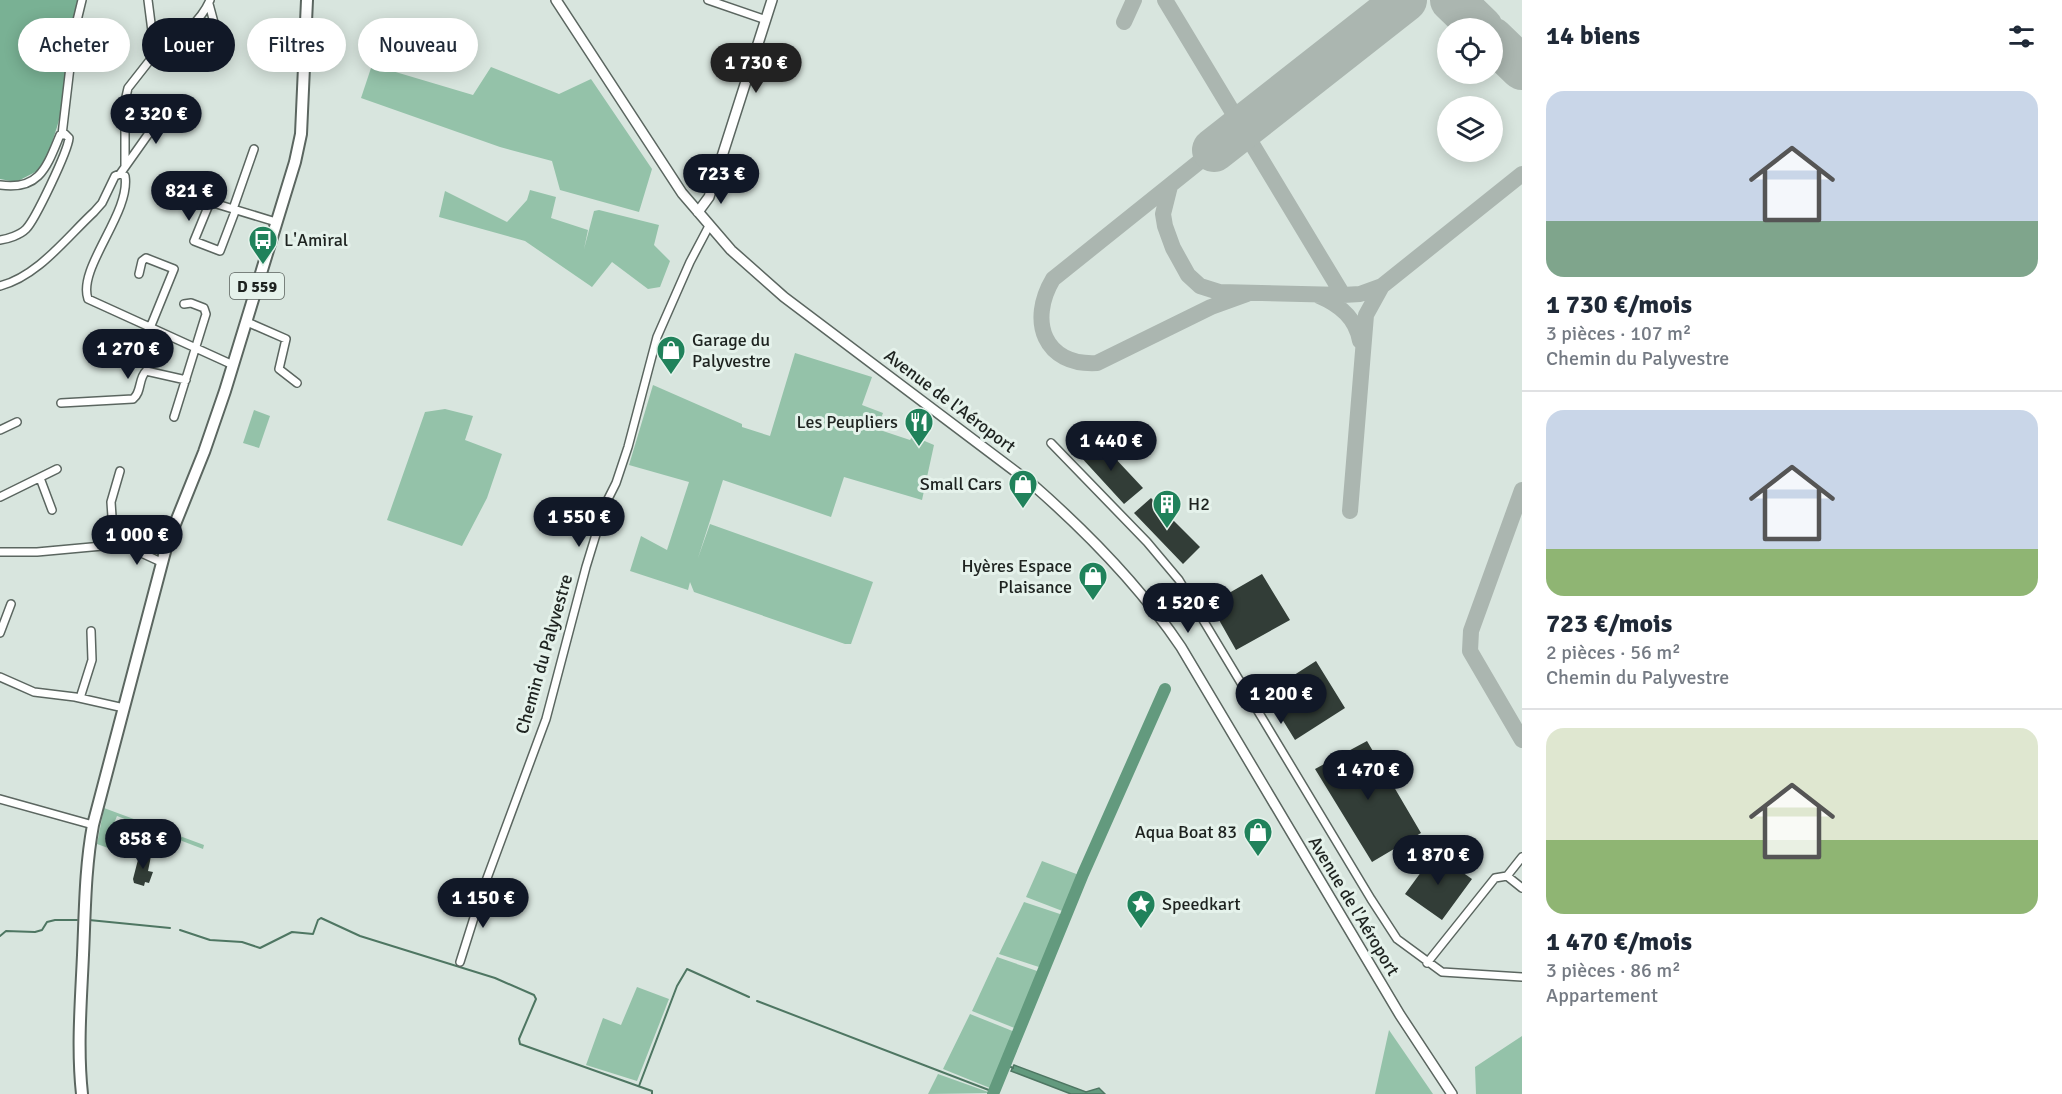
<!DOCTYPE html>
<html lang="fr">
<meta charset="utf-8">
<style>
body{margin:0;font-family:Signika,sans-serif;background:#f6f6f7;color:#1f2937;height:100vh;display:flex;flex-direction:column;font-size:22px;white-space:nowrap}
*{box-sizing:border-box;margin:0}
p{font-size:20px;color:#747a83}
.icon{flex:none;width:33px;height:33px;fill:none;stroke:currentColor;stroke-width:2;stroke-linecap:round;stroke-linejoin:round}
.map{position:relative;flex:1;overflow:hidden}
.details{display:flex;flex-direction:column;background:#fff;width:540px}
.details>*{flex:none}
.banner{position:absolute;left:18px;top:18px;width:570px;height:54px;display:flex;gap:12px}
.fabs{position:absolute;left:1437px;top:18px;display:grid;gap:12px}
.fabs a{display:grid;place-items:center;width:66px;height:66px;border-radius:50%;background:#fff;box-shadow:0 3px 15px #0003;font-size:30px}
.price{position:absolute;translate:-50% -51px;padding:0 14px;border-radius:21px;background:#111827;color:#fff;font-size:20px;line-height:39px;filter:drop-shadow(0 2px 3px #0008)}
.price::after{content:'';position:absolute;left:50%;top:36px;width:18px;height:14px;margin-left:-9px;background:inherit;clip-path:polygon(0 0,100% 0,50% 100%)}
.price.current{background:#222;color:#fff}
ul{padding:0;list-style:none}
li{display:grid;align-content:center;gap:12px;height:318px;padding:0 24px}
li+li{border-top:2px solid #e0e1e3}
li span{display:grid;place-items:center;height:186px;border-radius:18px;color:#555}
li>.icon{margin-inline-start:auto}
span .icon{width:108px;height:108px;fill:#fffc;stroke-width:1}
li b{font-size:26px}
h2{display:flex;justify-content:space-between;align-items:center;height:72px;padding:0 24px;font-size:26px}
.tag{padding:0 21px;border-radius:27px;background:#fff;box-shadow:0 3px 15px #0003;font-size:21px;line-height:54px}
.tag.current{background:#111827;color:#fff}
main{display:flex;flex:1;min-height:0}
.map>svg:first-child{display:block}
</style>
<main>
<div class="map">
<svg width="1522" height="1094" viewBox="0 0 1522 1094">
<rect width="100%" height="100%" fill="#d8e5de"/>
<path fill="#94c2a9" d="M 372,65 L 473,95 L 491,67 L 559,94 L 591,79 L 652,169 L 639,212 L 560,190 L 552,161 L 500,147 L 361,98 Z
M 530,190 L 556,197 L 551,218 L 588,230 L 584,249 L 594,211 L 599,210 L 659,225 L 654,245 L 670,261 L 660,287 L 648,289 L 612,262 L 592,287 L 525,241 L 439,217 L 445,191 L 507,222 L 527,200 Z
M 795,353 L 872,377 L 862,405 L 883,413 L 877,429 L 910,440 L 913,436 L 934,445 L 922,500 L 844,477 L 831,517 L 723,480 L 698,558 L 710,524 L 873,582 L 851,644 L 845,644 L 694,592 L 690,582 L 688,590 L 630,571 L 641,536 L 667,550 L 689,482 L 629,465 L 653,385 L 742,424 L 742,427 L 770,436 Z
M 445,409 L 473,416 L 465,440 L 502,454 L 487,498 L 462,546 L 387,520 L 425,412 Z
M 254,410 L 270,416 L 259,448 L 243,443 Z
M 104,808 L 204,845 L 203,849 L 117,816 L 106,844 L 137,855 L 136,858 L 97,844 Z
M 1042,861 L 1079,875 L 1065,912 L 1026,897 Z
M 1024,902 L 1063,915 L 1042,968 L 999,954 Z
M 997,957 L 1040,972 L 1017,1029 L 972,1011 Z
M 637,987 L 669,999 L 637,1081 L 586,1065 L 603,1018 L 621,1025 Z
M 970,1014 L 1015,1032 L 990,1088 L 943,1069 Z
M 1389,1030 L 1433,1094 L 1375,1094 Z
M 1522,1036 L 1522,1094 L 1476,1094 L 1475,1067 Z
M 938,1074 L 991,1093 L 928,1094 Z"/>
<path fill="#79b194" d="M 0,0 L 83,0 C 75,57 64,114 43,168 L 16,182 L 0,179 Z"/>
<path fill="#639a7e" stroke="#4e7662" stroke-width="1.5" d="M 1014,1065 L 1086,1092 L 1099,1088 L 1105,1094 L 1071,1094 L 1011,1071 Z"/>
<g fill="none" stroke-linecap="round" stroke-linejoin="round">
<path stroke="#4e7662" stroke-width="2" d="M 89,920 L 170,928
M 180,930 L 210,940 L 242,942 L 260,948 L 292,932 L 313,934 L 318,920 L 321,918 L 360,936 L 495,978 L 534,995 L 536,999 L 519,1039 L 520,1044 L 652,1091 L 652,1094
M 0,936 L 6,931 L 35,932 L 42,930 L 47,922 L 55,920 L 77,920
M 757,1001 L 994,1092
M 1006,1065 L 1013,1068
M 639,1086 L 677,986 L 687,969 L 749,997"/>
<path stroke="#639a7e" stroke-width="12" d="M 993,1094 L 1083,874 L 1165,689"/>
<path stroke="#abb6b0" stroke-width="16" d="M 1165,0 L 1343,295
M 1124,22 L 1134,0
M 1214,150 L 1053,279 C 1028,321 1044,366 1097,363 L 1211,307 L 1247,294
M 1170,186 L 1163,214 L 1165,226 L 1173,248 L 1188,275 L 1200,286 L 1219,292 L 1343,295 L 1360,294 L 1382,286 L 1522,174
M 1319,296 C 1340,305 1356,318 1360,341
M 1522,490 L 1471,631 L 1470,651 L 1522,740
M 1350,511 L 1366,315 L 1382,286"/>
<path stroke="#abb6b0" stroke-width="44" d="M 1452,0 L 1481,28
M 1492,39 L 1522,68
M 1214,150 L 1405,0"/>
</g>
<path fill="#323d37" d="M 1098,440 L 1143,488 L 1124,504 L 1079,455 Z
M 1151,498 L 1200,547 L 1183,564 L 1134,513 Z
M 1262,574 L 1290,620 L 1236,650 L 1210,604 Z
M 1316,661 L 1345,708 L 1295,740 L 1266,693 Z
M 1367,741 L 1421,833 L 1372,862 L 1315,769 Z
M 140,852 L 151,856 L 148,871 L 153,872 L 149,883 L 145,882 L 144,886 L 134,883 L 133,879 Z
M 1435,853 L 1472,879 L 1442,920 L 1405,894 Z"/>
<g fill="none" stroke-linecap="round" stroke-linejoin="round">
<g stroke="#5b6660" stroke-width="10">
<path id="street" d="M 148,0 L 153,39 L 160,45 C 180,42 203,17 210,0
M 708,0 L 766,20
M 209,4 L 219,41 L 225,43
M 62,135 L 74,33 L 82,0
M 125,167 L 159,119 L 174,109
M 120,174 L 125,167 L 125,101 L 128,88 L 150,60
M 0,185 C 40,191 47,166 60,135 L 65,134 L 69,138 C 68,151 35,220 26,229 C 20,235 8,239 0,240
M 233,209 L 254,149
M 236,209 L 220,251 L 194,241 L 210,202 L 276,222
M 139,274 L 142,261 L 146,258 L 174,269 L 150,328
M 0,286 C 38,276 66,238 94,212 L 102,203 L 115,176 L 120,174 L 125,176 C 131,213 77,268 88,299 L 233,365
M 247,322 L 286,339 L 279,369 L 297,383
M 61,403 L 133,399 C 142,392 138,379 146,371 L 186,380
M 174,417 L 206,314 L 204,308 L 191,303 L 184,304
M 0,430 L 17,422
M 1051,443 L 1147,542 L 1179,580 L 1371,899 L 1397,939 L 1442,972 L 1522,977
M 40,478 L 52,510
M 0,497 L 57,469
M 124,545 L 161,562
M 114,546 L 111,502 L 120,471
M 0,552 L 37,552 L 157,541 L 167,544
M 0,633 L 11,604
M 0,677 L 34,692 L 75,697 L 124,708
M 80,698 L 92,660 L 91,631
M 0,799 L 93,825
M 1507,876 L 1522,857
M 460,962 L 483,889 L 546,719 L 586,567 L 605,505 L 616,483 L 628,447 L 657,337 L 690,262 L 709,226
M 1427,963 L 1495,878 L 1507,876 L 1522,888"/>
</g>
<g stroke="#5b6660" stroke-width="12">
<path id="secondary" d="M 556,0 L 682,193 L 731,250 L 784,297 L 1032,484 C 1088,533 1140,586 1181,647 L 1400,1015 L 1452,1094
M 698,212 L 709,197 L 772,0"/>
</g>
<g stroke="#5b6660" stroke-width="14">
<path id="primary" d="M 82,1094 C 77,1048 81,1001 83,955 C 85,911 85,868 93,825 L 167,544 L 204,452 L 225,391 L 295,162 L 301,134 L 307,0"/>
</g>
<use href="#street" stroke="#fff" stroke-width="7"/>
<use href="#secondary" stroke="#fff" stroke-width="9"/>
<use href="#primary" stroke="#fff" stroke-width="10"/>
</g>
<defs>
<g id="bus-pin" transform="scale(1.5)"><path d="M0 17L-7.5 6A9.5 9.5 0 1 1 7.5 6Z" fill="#20825b" stroke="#e5f2eb"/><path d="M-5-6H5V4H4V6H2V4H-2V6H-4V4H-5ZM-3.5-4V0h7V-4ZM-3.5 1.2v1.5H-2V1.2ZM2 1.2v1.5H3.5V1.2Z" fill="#fff"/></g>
<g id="shop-pin" transform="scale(1.5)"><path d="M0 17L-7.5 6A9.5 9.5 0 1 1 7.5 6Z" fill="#20825b" stroke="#e5f2eb"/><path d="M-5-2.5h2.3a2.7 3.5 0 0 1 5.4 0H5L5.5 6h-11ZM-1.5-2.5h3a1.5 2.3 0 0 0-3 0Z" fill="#fff"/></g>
<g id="restaurant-pin" transform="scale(1.5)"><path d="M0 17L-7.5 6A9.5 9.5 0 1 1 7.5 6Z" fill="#20825b" stroke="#e5f2eb"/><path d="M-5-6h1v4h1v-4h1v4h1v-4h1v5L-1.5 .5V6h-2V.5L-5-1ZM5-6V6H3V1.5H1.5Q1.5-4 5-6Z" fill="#fff"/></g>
<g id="building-pin" transform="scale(1.5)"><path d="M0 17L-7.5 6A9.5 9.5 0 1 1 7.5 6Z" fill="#20825b" stroke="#e5f2eb"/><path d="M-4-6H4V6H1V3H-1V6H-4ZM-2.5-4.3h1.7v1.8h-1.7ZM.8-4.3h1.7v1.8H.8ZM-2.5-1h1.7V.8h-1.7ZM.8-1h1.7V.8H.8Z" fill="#fff"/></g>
<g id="sight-pin" transform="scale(1.5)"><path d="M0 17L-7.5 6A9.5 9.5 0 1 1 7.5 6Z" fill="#20825b" stroke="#e5f2eb"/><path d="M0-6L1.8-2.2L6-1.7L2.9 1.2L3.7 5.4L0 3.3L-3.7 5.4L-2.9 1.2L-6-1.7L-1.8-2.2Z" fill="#fff"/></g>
</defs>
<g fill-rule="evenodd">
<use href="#bus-pin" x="263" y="240"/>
<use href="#shop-pin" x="671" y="350"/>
<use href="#restaurant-pin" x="919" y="422"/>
<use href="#shop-pin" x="1023" y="484"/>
<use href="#building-pin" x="1167" y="504"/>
<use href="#shop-pin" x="1093" y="576"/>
<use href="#shop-pin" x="1258" y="832"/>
<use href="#sight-pin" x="1141" y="904"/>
</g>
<g text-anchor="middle" stroke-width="6" stroke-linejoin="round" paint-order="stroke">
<rect fill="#e5f2eb" stroke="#5a615d" stroke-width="1.5" x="230" y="273" width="54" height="26" rx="4.5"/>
<g font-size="16" font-weight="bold" fill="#1e2320">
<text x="257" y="292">D 559</text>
</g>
<g font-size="18" fill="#1e2320" stroke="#e5f2eb" text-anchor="start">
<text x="284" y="246">L'Amiral</text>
<text x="692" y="346">Garage du<tspan x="692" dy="21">Palyvestre</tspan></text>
<text x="898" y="428" text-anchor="end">Les Peupliers</text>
<text x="1002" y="490" text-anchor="end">Small Cars</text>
<text x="1188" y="510">H2</text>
<text x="1072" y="572" text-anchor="end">Hyères Espace<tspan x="1072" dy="21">Plaisance</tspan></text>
<text x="1237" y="838" text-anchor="end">Aqua Boat 83</text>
<text x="1162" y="910">Speedkart</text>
</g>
<g font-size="18" fill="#1e2320" stroke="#e5f2eb">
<text transform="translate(950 401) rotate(37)" y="6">Avenue de l'Aéroport</text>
<text transform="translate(544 654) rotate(-74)" y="6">Chemin du Palyvestre</text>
<text transform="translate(1354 906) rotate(59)" y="6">Avenue de l'Aéroport</text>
</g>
</g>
</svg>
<div class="fabs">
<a><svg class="icon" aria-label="locate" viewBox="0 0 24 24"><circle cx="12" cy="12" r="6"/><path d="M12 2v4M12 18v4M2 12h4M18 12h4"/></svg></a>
<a><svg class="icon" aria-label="layers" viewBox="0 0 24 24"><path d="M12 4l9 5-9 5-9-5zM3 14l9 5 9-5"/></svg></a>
</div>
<b class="price current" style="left:756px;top:94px">1 730 €</b>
<b class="price" style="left:156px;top:145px">2 320 €</b>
<b class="price" style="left:721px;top:205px">723 €</b>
<b class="price" style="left:189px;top:222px">821 €</b>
<b class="price" style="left:128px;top:380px">1 270 €</b>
<b class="price" style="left:1111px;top:472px">1 440 €</b>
<b class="price" style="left:579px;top:548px">1 550 €</b>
<b class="price" style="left:137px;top:566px">1 000 €</b>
<b class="price" style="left:1188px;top:634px">1 520 €</b>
<b class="price" style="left:1281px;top:725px">1 200 €</b>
<b class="price" style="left:1368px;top:801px">1 470 €</b>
<b class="price" style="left:143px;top:870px">858 €</b>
<b class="price" style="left:1438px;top:886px">1 870 €</b>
<b class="price" style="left:483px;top:929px">1 150 €</b>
<div class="banner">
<a class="tag">Acheter</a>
<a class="tag current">Louer</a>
<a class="tag">Filtres</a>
<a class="tag">Nouveau</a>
</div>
</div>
<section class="details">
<h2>14 biens<svg class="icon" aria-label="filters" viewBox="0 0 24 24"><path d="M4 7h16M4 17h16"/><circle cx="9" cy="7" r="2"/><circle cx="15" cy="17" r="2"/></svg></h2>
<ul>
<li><span style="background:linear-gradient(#c9d6e8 70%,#7fa58c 0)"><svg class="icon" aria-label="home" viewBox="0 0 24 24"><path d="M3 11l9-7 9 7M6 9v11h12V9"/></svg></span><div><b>1 730 €/mois</b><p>3 pièces · 107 m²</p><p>Chemin du Palyvestre</p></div></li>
<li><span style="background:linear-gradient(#c9d6e8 75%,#8fb573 0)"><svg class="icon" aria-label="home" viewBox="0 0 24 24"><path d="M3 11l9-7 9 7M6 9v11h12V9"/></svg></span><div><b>723 €/mois</b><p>2 pièces · 56 m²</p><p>Chemin du Palyvestre</p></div></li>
<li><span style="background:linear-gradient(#dfe7d0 60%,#8fb573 0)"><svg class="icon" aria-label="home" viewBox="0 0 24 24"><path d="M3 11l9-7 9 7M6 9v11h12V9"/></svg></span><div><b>1 470 €/mois</b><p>3 pièces · 86 m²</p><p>Appartement</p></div></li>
</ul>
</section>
</main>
